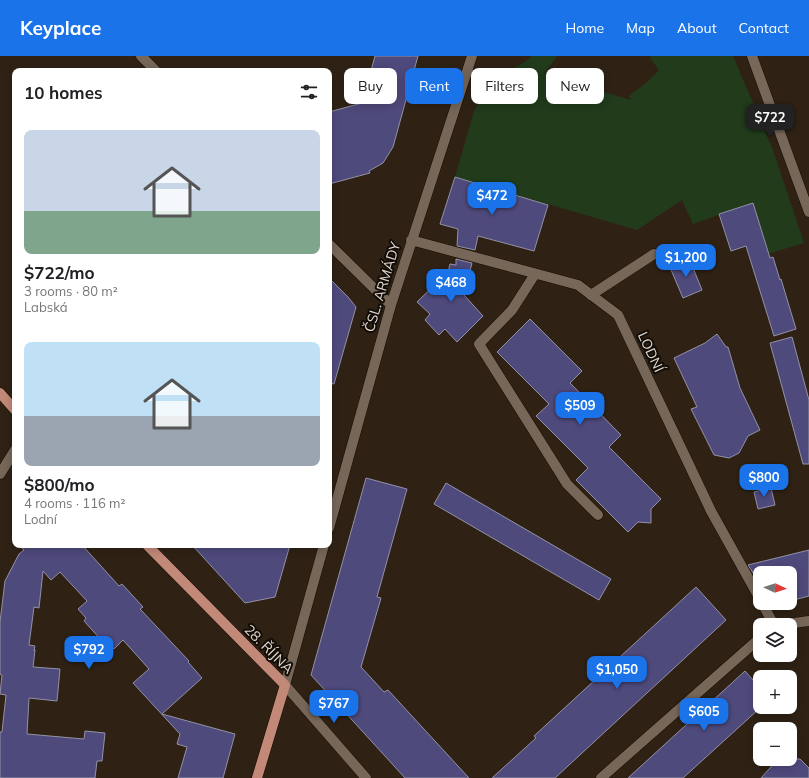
<!DOCTYPE html>
<meta charset="utf-8">
<style>
body{margin:0;font-family:Mulish,sans-serif;background:#f2f2f2;color:#202124;height:100vh;display:flex;flex-direction:column;font-size:15px;white-space:nowrap}
*{box-sizing:border-box;margin:0}
p{font-size:13px;color:#757577}
.icon{flex:none;width:22px;height:22px;fill:none;stroke:currentColor;stroke-width:2;stroke-linecap:round;stroke-linejoin:round}
.map{position:relative;flex:1;overflow:hidden}
.side{position:absolute;left:12px;top:12px;width:320px;height:480px;display:flex;flex-direction:column;background:#fff;border-radius:8px;box-shadow:0 2px 10px #0003}
.side>*{flex:none}
.top-card{position:absolute;left:344px;top:12px;width:380px;height:36px;display:flex;gap:8px}
.needle{width:26px;rotate:94deg}
.tools{position:absolute;left:753px;top:510px;display:grid;gap:8px}
.tools a{display:grid;place-items:center;width:44px;height:44px;border-radius:8px;background:#fff;box-shadow:0 2px 10px #0003;font-size:20px}
.price{position:absolute;translate:-50% -34px;padding:0 9px;border-radius:8px;background:#1a73e8;color:#fff;font-size:13px;line-height:26px;filter:drop-shadow(0 1px 2px #0008)}
.price::after{content:'';position:absolute;left:50%;top:24px;width:12px;height:9px;margin-left:-6px;background:inherit;clip-path:polygon(0 0,100% 0,50% 100%)}
.price.on{background:#222;color:#fff}
ul{padding:0;list-style:none}
li{display:grid;align-content:center;gap:8px;height:212px;padding:0 12px}
li span{display:grid;place-items:center;height:124px;border-radius:8px;color:#555}
li>.icon{margin-inline-start:auto}
span .icon{width:72px;height:72px;fill:#fffc;stroke-width:1}
li b{font-size:17px}
h2{display:flex;justify-content:space-between;align-items:center;height:48px;padding:0 12px;font-size:17px}
.tag{padding:0 14px;border-radius:8px;background:#fff;box-shadow:0 2px 10px #0003;font-size:14px;line-height:36px}
.tag.on{background:#1a73e8;color:#fff}
header{display:flex;align-items:center;gap:24px;box-sizing:border-box;height:56px;padding:0 20px;background:#1a73e8;color:#fff}
header strong{font-size:19px}
nav{display:flex;gap:22px;margin-inline-start:auto;font-size:14px}
.map>svg:first-child{display:block}
</style>
<header>
<strong>Keyplace</strong>
<nav><a>Home</a><a>Map</a><a>About</a><a>Contact</a></nav>
</header>
<div class="map">
<svg width="809" height="722" viewBox="0 0 809 722">
<rect width="100%" height="100%" fill="#2f2215"/>
<path fill="#213b1b" d="M 532,0 L 557,0 L 544,18 L 631,44 L 629,40 L 646,27 L 659,14 L 650,2 L 651,0 L 733,0 L 773,94 L 804,187 L 768,198 L 752,147 L 693,168 L 682,144 L 637,174 L 455,121 L 474,55 L 494,22 L 525,6 Z"/>
<path fill="#4f4a7c" stroke="#9292a6" d="M 375,0 L 418,0 L 393,91 L 383,107 L 369,115 L 370,117 L 329,128 L 329,56 L 362,47 Z
M 455,121 L 548,149 L 534,195 L 478,180 L 475,194 L 457,190 L 458,173 L 440,168 Z
M 753,147 L 770,202 L 773,201 L 780,224 L 781,223 L 796,273 L 774,280 L 746,190 L 731,195 L 719,158 Z
M 689,202 L 702,234 L 683,242 L 669,209 Z
M 456,203 L 472,207 L 464,239 L 483,260 L 457,286 L 445,273 L 439,279 L 425,264 L 430,258 L 417,246 L 448,216 L 450,208 L 456,209 Z
M 329,222 L 348,241 L 356,251 L 334,328 L 329,327 Z
M 530,263 L 582,315 L 570,327 L 621,379 L 609,391 L 661,443 L 651,453 L 651,467 L 638,466 L 628,476 L 576,424 L 588,412 L 536,360 L 549,348 L 497,296 Z
M 717,278 L 726,291 L 728,291 L 740,332 L 760,374 L 748,380 L 739,397 L 729,402 L 714,399 L 691,353 L 697,351 L 674,302 L 705,287 Z
M 792,281 L 809,344 L 809,408 L 803,408 L 770,287 Z
M 366,422 L 407,433 L 377,541 L 381,542 L 361,611 L 384,636 L 388,634 L 469,722 L 405,722 L 311,619 Z
M 446,427 L 611,523 L 599,544 L 434,448 Z
M 771,432 L 775,449 L 758,453 L 754,436 Z
M 19,489 L 82,489 L 119,530 L 122,528 L 143,551 L 140,553 L 189,605 L 188,606 L 202,622 L 162,658 L 235,678 L 223,722 L 178,722 L 187,691 L 177,688 L 180,678 L 133,627 L 149,613 L 123,584 L 114,593 L 106,584 L 103,586 L 84,565 L 86,562 L 78,553 L 87,545 L 60,516 L 51,524 L 43,515 L 39,552 L 34,551 L 29,589 L 35,590 L 34,595 L 35,594 L 33,611 L 60,613 L 57,645 L 29,642 L 27,678 L 84,683 L 85,675 L 105,677 L 102,705 L 97,705 L 95,722 L 0,722 L 0,676 L 2,676 L 6,639 L 0,638 L 2,619 L 0,618 L 0,566 L 5,525 L 19,498 L 24,494 Z
M 192,489 L 290,489 L 275,541 L 245,547 Z
M 809,494 L 809,540 L 790,545 L 790,517 L 753,517 L 748,509 Z
M 696,531 L 726,564 L 555,722 L 492,722 L 536,682 L 534,680 Z
M 745,615 L 760,632 L 760,652 L 683,722 L 628,722 Z
M 778,703 L 800,703 L 809,712 L 809,722 L 761,722 Z"/>
<g fill="none" stroke-linecap="round" stroke-linejoin="round">
<g stroke="#160b02" stroke-width="11">
<path id="service" d="M 535,218 L 512,254 L 479,288 L 567,428 L 598,459
M 591,239 L 654,198"/>
</g>
<g stroke="#160b02" stroke-width="11">
<path id="minor" d="M 141,0 L 156,15
M 752,0 L 809,156
M 411,184 L 578,229 L 618,259 L 711,455 L 760,543
M 329,188 L 391,249
M 0,418 L 15,394
M 329,472 L 391,249 L 472,0
M 324,489 L 285,629 L 366,722
M 762,547 L 774,569
M 779,569 L 809,565
M 601,722 L 760,582"/>
</g>
<g stroke="#160b02" stroke-width="11">
<path id="primary" d="M 0,337 L 15,354
M 147,489 L 285,629 L 257,722"/>
</g>
<use href="#service" stroke="#766758" stroke-width="10"/>
<use href="#minor" stroke="#766758" stroke-width="10"/>
<use href="#primary" stroke="#c28978" stroke-width="10"/>
</g>
<g text-anchor="middle" stroke-width="4" stroke-linejoin="round" paint-order="stroke">
<g font-size="14" fill="#e2d9d1" stroke="#120d07">
<text transform="translate(382 231) rotate(-73)" y="5">ČSL. ARMÁDY</text>
<text transform="translate(651 296) rotate(65)" y="5">LODNÍ</text>
<text transform="translate(269 593) rotate(45)" y="5">28. ŘÍJNA</text>
</g>
</g>
</svg>
<div class="tools">
<a><svg class="needle" viewBox="-14 -14 28 28"><path d="M0-13l5 13h-10z" fill="#e53935"/><path d="M0 13l5-13h-10z" fill="#757577"/></svg></a>
<a><svg class="icon" aria-label="layers" viewBox="0 0 24 24"><path d="M12 4l9 5-9 5-9-5zM3 14l9 5 9-5"/></svg></a>
<a>+</a>
<a>−</a>
</div>
<b class="price on" style="left:770px;top:82px">$722</b>
<b class="price" style="left:492px;top:160px">$472</b>
<b class="price" style="left:686px;top:222px">$1,200</b>
<b class="price" style="left:451px;top:247px">$468</b>
<b class="price" style="left:580px;top:370px">$509</b>
<b class="price" style="left:764px;top:442px">$800</b>
<b class="price" style="left:89px;top:614px">$792</b>
<b class="price" style="left:617px;top:634px">$1,050</b>
<b class="price" style="left:334px;top:668px">$767</b>
<b class="price" style="left:704px;top:676px">$605</b>
<div class="top-card">
<a class="tag">Buy</a>
<a class="tag on">Rent</a>
<a class="tag">Filters</a>
<a class="tag">New</a>
</div>
<section class="side">
<h2>10 homes<svg class="icon" aria-label="filters" viewBox="0 0 24 24"><path d="M4 7h16M4 17h16"/><circle cx="9" cy="7" r="2"/><circle cx="15" cy="17" r="2"/></svg></h2>
<ul>
<li><span style="background:linear-gradient(#c9d6e8 65%,#7fa58c 0)"><svg class="icon" aria-label="home" viewBox="0 0 24 24"><path d="M3 11l9-7 9 7M6 9v11h12V9"/></svg></span><div><b>$722/mo</b><p>3 rooms · 80 m²</p><p>Labská</p></div></li>
<li><span style="background:linear-gradient(#bfe0f5 60%,#9aa5b1 0)"><svg class="icon" aria-label="home" viewBox="0 0 24 24"><path d="M3 11l9-7 9 7M6 9v11h12V9"/></svg></span><div><b>$800/mo</b><p>4 rooms · 116 m²</p><p>Lodní</p></div></li>
</ul>
</section>
</div>
